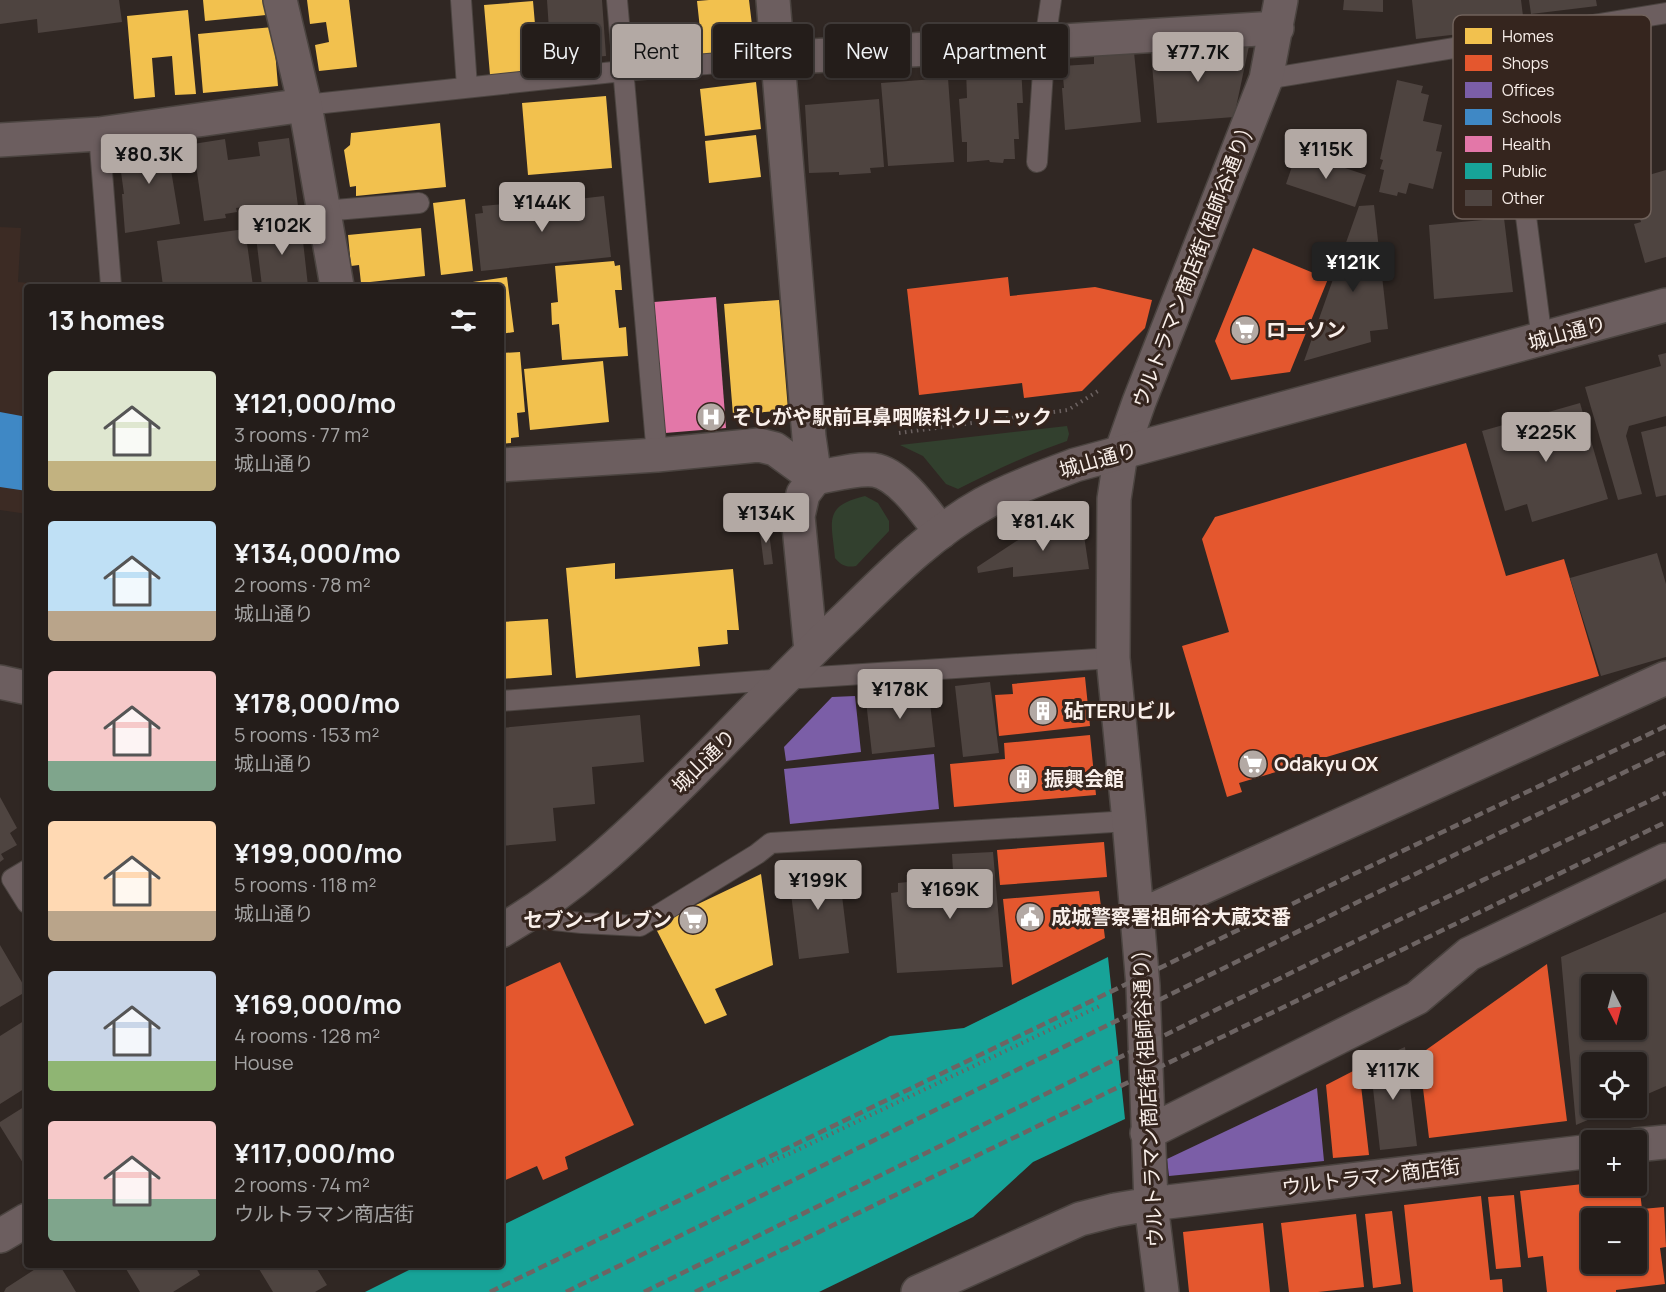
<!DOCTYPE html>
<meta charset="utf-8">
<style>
body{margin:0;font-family:Manrope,"Noto Sans JP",sans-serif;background:#2c2623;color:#f1f3f6;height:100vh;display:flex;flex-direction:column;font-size:22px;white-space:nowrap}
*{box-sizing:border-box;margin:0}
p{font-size:20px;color:#a3a2a2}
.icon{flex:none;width:33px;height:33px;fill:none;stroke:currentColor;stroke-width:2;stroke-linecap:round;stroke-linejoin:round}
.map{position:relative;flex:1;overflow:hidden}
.sheet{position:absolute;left:24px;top:284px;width:480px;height:984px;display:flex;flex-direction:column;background:#241d1a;border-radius:6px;box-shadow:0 2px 4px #0004,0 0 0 2px #413b39}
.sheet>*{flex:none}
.hud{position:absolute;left:522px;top:24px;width:570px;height:54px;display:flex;gap:12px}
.needle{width:39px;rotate:174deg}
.tools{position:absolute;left:1581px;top:974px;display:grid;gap:12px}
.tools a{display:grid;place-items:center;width:66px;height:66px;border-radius:6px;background:#241d1a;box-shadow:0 2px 4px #0004,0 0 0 2px #413b39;font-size:30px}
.price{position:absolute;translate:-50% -51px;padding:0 14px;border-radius:6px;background:#b3a9a4;color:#111;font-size:20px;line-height:39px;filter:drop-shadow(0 2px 3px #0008)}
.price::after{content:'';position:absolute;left:50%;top:36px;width:18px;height:14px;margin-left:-9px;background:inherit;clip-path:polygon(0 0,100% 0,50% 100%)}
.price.on{background:#222;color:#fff}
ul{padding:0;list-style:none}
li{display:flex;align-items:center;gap:18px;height:150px;padding:0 24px}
li span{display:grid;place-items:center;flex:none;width:168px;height:120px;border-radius:6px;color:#555}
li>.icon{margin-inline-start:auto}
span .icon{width:72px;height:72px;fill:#fffc;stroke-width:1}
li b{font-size:26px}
h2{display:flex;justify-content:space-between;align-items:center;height:72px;padding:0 24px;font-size:26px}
.tag{padding:0 21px;border-radius:6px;background:#241d1a;box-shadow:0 2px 4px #0004,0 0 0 2px #413b39;font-size:21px;line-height:54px}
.tag.on{background:#b3a9a4;color:#111}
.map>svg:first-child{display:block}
</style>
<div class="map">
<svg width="1666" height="1292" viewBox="0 0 1666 1292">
<rect width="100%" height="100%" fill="#302723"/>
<path fill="#3c2b24" d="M 0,227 L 21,228 L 18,282 L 59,286 L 27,286 L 27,514 L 0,510 Z"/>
<path fill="#32402e" d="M 1067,426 L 1069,434 L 1067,441 C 1029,454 994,471 958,489 L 946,484 L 923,456 L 900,445 Z
M 865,496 L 878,503 L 889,521 L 889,531 L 856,566 C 846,568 841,565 835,558 C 832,522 822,506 865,496 Z"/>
<path fill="#f2c14e" d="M 203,0 L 264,0 L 266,15 L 205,21 Z
M 307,0 L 349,0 L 357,67 L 319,71 L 315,45 L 329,42 L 326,22 L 310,24 Z
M 709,0 L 749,0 L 755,50 L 703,57 L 697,1 Z
M 533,1 L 539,71 L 490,75 L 484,5 Z
M 188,10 L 196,94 L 175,95 L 172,56 L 152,58 L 155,97 L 134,99 L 127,16 Z
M 273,27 L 278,86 L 203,93 L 198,34 Z
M 756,82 L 761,129 L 705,136 L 700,89 Z
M 606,96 L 612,168 L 528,175 L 522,103 Z
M 440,123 L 446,187 L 356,196 L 356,186 L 350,187 L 344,150 L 350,145 L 351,133 Z
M 756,135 L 761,177 L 709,183 L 705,141 Z
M 465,199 L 473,271 L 441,275 L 433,203 Z
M 421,228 L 425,276 L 361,283 L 359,265 L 351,266 L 348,235 Z
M 614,261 L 615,266 L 620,265 L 622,290 L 615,290 L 619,328 L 626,327 L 628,356 L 562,360 L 559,324 L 552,325 L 551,303 L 558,302 L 555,266 Z
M 507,277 L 514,332 L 501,334 L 501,286 L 459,286 L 459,284 Z
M 779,300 L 788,410 L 733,415 L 724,304 Z
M 520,352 L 525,412 L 517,413 L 519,437 L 511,438 L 511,443 L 501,444 L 501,353 Z
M 603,361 L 609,422 L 530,430 L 524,369 Z
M 615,563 L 615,579 L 733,569 L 739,630 L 727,630 L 728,644 L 698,647 L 700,666 L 576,678 L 566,568 Z
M 548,619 L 552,675 L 501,679 L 501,622 Z
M 761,874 L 773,965 L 715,989 L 727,1015 L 705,1024 L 654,925 Z"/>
<path fill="#e4572e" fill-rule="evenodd" d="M 1253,248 L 1328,279 L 1290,372 L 1231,380 L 1215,341 Z
M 1008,277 L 1010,296 L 1095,287 L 1152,300 L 1145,328 L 1082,391 L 1024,398 L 1022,383 L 919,395 L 907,289 Z
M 1466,443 L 1506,576 L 1564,559 L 1599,676 L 1239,783 L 1242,792 L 1227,797 L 1182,646 L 1229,632 L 1202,539 L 1215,517 Z
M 1085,677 L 1090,726 L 999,736 L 995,695 L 1013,694 L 1012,684 Z
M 1090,735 L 1096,795 L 954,807 L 950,764 L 1005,759 L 1004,743 Z
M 1104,842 L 1107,877 L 1000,885 L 997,850 Z
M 1099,891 L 1105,938 L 1012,985 L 1003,899 Z
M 560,962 L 634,1125 L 565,1157 L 568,1169 L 543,1180 L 537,1166 L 501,1182 L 501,989 Z
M 1547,964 L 1567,1121 L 1429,1138 L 1419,1055 Z
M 1359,1068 L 1369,1155 L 1333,1158 L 1326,1085 Z
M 1636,1174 L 1638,1174 L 1642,1209 L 1664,1207 L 1666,1247 L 1660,1248 L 1665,1284 L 1616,1290 L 1616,1292 L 1547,1292 L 1543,1256 L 1528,1258 L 1520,1191 L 1592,1183 L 1592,1185 L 1636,1185 ZM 1592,1218 L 1636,1218 L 1636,1263 L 1592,1263 Z
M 1514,1195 L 1521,1267 L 1496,1269 L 1488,1197 Z
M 1481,1196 L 1490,1280 L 1502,1279 L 1503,1292 L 1413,1292 L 1404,1205 Z
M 1392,1211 L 1401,1284 L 1373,1288 L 1365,1214 Z
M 1356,1214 L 1364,1287 L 1318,1292 L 1289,1292 L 1281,1223 Z
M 1263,1223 L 1270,1292 L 1189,1292 L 1183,1232 Z"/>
<path fill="#7b5ea7" d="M 855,696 L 861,752 L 786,761 L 784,747 L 832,697 Z
M 934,754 L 939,809 L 790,824 L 784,769 Z
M 1317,1088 L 1324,1161 L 1169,1176 L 1167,1159 Z"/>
<path fill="#3f88c5" d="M 0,412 L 27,417 L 27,491 L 0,487 Z"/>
<path fill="#e377a8" d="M 716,297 L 726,428 L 665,433 L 654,302 Z"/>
<path fill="#17a398" d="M 1108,957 L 1125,1119 L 1033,1162 L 973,1217 L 819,1292 L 365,1292 L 421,1264 L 501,1264 L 501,1226 L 890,1036 L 964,1028 Z"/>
<path fill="#4e4440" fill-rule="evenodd" d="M 0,0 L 119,0 L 122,22 L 38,33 L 37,19 L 0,24 Z
M 547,0 L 602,0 L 606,56 L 551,60 Z
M 1344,0 L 1383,0 L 1383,12 L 1343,10 Z
M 1412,0 L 1521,0 L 1524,24 L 1493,27 L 1492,17 L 1458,21 L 1460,34 L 1416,39 Z
M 1529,0 L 1596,0 L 1597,6 L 1531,14 Z
M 1249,46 L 1234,117 L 1157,123 L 1151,53 Z
M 1134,52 L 1141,122 L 1065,130 L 1062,88 L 1064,88 L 1062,66 L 1094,64 L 1094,54 Z
M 1021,66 L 1023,103 L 1017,103 L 1019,139 L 1014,139 L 1015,159 L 1004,159 L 1003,163 L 990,162 L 989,160 L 967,162 L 967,142 L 962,142 L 959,99 L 967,98 L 966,69 Z
M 948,78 L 954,162 L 888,166 L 881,83 Z
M 1397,80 L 1423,86 L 1421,93 L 1429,95 L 1423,121 L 1442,125 L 1436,151 L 1442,152 L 1433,189 L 1409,183 L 1406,194 L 1398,192 L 1397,196 L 1379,192 L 1384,170 L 1380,169 L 1383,160 L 1380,159 Z
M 879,99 L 884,167 L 870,168 L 871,173 L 839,175 L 839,172 L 809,173 L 805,105 Z
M 173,135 L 178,162 L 170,164 L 180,224 L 125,233 L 122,194 L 124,194 L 121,172 L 127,170 L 122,144 Z
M 289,138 L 298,206 L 258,211 L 257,205 L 236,208 L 237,212 L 225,214 L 226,218 L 204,221 L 193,144 L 225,139 L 228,160 L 260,156 L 258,142 Z
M 1297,152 L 1366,175 L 1355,207 L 1286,184 Z
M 1666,170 L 1666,257 L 1645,263 L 1634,224 L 1641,222 L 1628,181 Z
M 604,196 L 611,257 L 481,271 L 475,214 L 483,213 L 482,206 L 517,203 L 518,206 Z
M 1374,205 L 1388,329 L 1370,331 L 1371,342 L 1304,361 L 1359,206 Z
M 1504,218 L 1513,292 L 1434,299 L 1429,225 Z
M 301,223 L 308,286 L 262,286 L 255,229 Z
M 245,229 L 253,286 L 163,286 L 157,241 Z
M 1666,353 L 1666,416 L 1629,426 L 1626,436 L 1642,494 L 1618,500 L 1585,387 L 1661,366 L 1658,355 Z
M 1580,403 L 1608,499 L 1532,522 L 1527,504 L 1505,511 L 1482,431 Z
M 1666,426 L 1666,495 L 1656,497 L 1641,432 Z
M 1082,522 L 1089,569 L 1013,577 L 1013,567 L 978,573 L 977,567 L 1038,527 Z
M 768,524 L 773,564 L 764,565 L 759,525 Z
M 1657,553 L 1666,584 L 1666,657 L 1601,676 L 1570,578 Z
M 990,682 L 999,753 L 963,757 L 955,686 Z
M 928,685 L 935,747 L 872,754 L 865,692 Z
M 640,715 L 644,762 L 592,767 L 595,804 L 553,808 L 556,841 L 501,846 L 501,728 Z
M 0,797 L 17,828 L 10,833 L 17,845 L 1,854 L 4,859 L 0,862 Z
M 993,852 L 1003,967 L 897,973 L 891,893 L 898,892 L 898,883 L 927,880 L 928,890 L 954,888 L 952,854 Z
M 838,863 L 849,953 L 799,959 L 788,869 Z
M 1666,912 L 1666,1086 L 1636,1099 L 1636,1062 L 1592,1062 L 1592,1107 L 1618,1107 L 1576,1125 L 1561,957 ZM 1592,984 L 1636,984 L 1636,1029 L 1592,1029 Z
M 0,945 L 27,991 L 0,1007 Z
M 27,1019 L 27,1087 L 0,1104 L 0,1036 Z
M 1405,1047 L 1417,1146 L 1380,1150 L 1370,1062 Z
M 27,1105 L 27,1161 L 23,1163 L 0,1126 L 0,1122 Z
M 43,1264 L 59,1264 L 76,1292 L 4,1292 L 6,1288 Z
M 123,1264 L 194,1264 L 200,1275 L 173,1292 L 140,1292 Z
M 256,1264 L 314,1264 L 327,1285 L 315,1292 L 273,1292 Z"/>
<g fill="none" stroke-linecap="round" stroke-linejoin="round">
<g stroke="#4b4440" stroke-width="22">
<path id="service" d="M 461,0 L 467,87
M 617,0 L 657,455
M 1503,39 L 1542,340
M 1266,79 L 1666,13
M 305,105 L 623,71 L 778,58
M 99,134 L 111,286
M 1037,162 L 1045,41 L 1051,0
M 323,211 L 419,203
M 501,701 L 785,679 L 1113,658
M 27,870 L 12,879 L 27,903
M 525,917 L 582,923 L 640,926 L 757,854 L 771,843 L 1129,821"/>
</g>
<g stroke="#4b4440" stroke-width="36">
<path id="minor" d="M 280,0 L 305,105 L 337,286
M 773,0 L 809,437 L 815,478
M 778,58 L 1277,28
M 0,140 L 99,134 L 305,105
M 501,465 L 657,455 L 759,445 L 775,449 L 815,478
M 811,651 L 798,516 L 803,494 L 815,478 C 833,475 855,468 874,470 C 900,474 926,513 941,532
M 0,682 L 27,688
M 1137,917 L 1666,678
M 1147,1133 L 1417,998 L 1469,954 L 1666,860
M 1636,1145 L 1666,1142
M 918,1292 L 1080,1219 L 1115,1210 L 1151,1204 L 1592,1151
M 1162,1292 L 1151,1204 L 1143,986 L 1129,821 L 1113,658 L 1114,499 L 1121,453 L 1139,402 L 1266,79 L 1281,0"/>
</g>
<g stroke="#4b4440" stroke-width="36">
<path id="tertiary" d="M 501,931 C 572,890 629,836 687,778 C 740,725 792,669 847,617 C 889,576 931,533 983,504 C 1012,488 1044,477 1075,465 L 1666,305
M 0,1236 L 27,1220"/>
</g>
<path stroke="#6c6261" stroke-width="4" stroke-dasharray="1.5 4.5" stroke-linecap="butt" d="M 899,433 L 1068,410 L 1098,391
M 761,1166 L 791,1153 L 1102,1005"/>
<use href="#service" stroke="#6c5e5f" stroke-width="20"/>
<use href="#minor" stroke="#6c5e5f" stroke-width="33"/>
<use href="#tertiary" stroke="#6c5e5f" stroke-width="33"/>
<path stroke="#6d6463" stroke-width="4.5" stroke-dasharray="9 4.5" stroke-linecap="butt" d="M 490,1292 L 1356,873 L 1666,726
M 566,1292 L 1368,897 L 1666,752
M 644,1292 L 1382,928 L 1666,793
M 695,1292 L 1666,822"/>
</g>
<defs>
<g id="supermarket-disc" transform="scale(1.5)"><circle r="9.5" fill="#b3a9a4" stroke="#35251e"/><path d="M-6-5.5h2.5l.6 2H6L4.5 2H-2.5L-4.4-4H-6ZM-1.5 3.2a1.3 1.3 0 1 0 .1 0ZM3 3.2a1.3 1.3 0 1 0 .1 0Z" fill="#fff"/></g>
<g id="hospital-disc" transform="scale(1.5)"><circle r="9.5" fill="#b3a9a4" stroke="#35251e"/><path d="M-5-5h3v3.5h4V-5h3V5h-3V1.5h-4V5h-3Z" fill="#fff"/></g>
<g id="building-disc" transform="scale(1.5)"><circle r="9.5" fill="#b3a9a4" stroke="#35251e"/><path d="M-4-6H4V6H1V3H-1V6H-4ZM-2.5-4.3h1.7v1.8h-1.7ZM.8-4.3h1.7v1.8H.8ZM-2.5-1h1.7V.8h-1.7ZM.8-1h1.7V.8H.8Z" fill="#fff"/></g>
<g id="civic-disc" transform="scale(1.5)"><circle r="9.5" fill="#b3a9a4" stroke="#35251e"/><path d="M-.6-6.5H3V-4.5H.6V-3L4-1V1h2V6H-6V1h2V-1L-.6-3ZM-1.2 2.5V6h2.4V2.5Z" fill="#fff"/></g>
</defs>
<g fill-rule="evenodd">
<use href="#supermarket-disc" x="1245" y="330"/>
<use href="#hospital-disc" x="711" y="417"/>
<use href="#building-disc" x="1043" y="711"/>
<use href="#supermarket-disc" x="1253" y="764"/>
<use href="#building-disc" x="1023" y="779"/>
<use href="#civic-disc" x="1030" y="917"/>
<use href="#supermarket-disc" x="693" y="920"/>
</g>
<g text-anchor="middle" stroke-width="6" stroke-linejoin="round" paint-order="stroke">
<g font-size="20" fill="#f9efea" stroke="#35251e">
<text transform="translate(1192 268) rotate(-69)" y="7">ウルトラマン商店街(祖師谷通り)</text>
<text transform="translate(1567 333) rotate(-15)" y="7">城山通り</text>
<text transform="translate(1098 460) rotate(-16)" y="7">城山通り</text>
<text transform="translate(704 761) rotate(-45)" y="7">城山通り</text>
<text transform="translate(1148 1099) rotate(-93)" y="7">ウルトラマン商店街(祖師谷通り)</text>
<text transform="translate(1371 1177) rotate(-7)" y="7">ウルトラマン商店街</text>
</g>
<g font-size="20" font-weight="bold" fill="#f9efea" stroke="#35251e" text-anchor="start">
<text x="1266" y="337">ローソン</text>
<text x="732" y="424">そしがや駅前耳鼻咽喉科クリニック</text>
<text x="1064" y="718">砧TERUビル</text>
<text x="1274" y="771">Odakyu OX</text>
<text x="1044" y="786">振興会館</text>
<text x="1051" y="924">成城警察署祖師谷大蔵交番</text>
<text x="672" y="927" text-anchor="end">セブン-イレブン</text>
</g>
</g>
<rect x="1453" y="15" width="198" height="204" rx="9" fill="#35251e" stroke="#70625b" stroke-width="1.5"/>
<rect x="1465" y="28" width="27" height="16" fill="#f2c14e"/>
<rect x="1465" y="55" width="27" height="16" fill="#e4572e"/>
<rect x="1465" y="82" width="27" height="16" fill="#7b5ea7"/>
<rect x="1465" y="109" width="27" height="16" fill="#3f88c5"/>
<rect x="1465" y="136" width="27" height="16" fill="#e377a8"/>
<rect x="1465" y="163" width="27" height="16" fill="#17a398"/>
<rect x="1465" y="190" width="27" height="16" fill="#4e4440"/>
<g font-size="16" fill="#f9efea">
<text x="1502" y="42">Homes</text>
<text x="1502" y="69">Shops</text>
<text x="1502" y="96">Offices</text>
<text x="1502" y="123">Schools</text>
<text x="1502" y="150">Health</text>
<text x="1502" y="177">Public</text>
<text x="1502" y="204">Other</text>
</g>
</svg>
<div class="tools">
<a><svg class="needle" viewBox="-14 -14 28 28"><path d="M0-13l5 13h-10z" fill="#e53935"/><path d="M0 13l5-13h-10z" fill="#a3a2a2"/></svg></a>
<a><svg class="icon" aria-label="locate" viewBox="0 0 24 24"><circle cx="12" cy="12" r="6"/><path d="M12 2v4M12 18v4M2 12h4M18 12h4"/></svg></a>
<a>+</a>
<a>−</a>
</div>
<b class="price" style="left:1198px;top:83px">¥77.7K</b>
<b class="price" style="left:1326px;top:180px">¥115K</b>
<b class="price" style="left:149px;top:185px">¥80.3K</b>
<b class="price" style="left:542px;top:233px">¥144K</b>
<b class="price" style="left:282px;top:256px">¥102K</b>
<b class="price on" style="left:1353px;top:293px">¥121K</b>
<b class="price" style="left:1546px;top:463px">¥225K</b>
<b class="price" style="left:766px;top:544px">¥134K</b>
<b class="price" style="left:1043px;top:552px">¥81.4K</b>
<b class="price" style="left:900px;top:720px">¥178K</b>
<b class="price" style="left:818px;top:911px">¥199K</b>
<b class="price" style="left:950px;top:920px">¥169K</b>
<b class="price" style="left:1393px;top:1101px">¥117K</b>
<div class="hud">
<a class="tag">Buy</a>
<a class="tag on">Rent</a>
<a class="tag">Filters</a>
<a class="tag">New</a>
<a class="tag">Apartment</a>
</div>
<section class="sheet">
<h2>13 homes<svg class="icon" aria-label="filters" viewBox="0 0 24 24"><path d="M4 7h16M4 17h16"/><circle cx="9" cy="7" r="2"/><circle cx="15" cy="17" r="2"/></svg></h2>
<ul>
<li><span style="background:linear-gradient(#dfe7d0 75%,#c2b280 0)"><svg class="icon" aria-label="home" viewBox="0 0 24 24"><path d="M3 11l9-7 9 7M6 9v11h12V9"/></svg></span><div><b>¥121,000/mo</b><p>3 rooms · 77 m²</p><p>城山通り</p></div></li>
<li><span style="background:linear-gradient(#bfe0f5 75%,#b9a48a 0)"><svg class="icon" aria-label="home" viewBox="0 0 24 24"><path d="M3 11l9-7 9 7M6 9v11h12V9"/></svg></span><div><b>¥134,000/mo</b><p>2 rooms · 78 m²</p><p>城山通り</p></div></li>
<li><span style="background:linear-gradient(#f6c9c9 75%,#7fa58c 0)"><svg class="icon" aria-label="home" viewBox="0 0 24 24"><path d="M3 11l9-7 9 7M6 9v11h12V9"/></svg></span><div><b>¥178,000/mo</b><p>5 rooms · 153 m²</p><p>城山通り</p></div></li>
<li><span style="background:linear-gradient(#ffd9b3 75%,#b9a48a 0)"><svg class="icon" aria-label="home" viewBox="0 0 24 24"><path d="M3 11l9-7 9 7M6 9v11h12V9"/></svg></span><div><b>¥199,000/mo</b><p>5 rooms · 118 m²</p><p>城山通り</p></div></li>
<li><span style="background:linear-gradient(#c9d6e8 75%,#8fb573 0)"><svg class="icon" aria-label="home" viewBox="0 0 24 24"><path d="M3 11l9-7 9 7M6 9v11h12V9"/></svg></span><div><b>¥169,000/mo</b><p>4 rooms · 128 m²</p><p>House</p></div></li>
<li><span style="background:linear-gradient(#f6c9c9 65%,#7fa58c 0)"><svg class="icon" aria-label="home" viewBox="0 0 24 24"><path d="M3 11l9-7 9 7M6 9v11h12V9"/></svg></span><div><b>¥117,000/mo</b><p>2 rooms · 74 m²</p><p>ウルトラマン商店街</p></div></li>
</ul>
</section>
</div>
